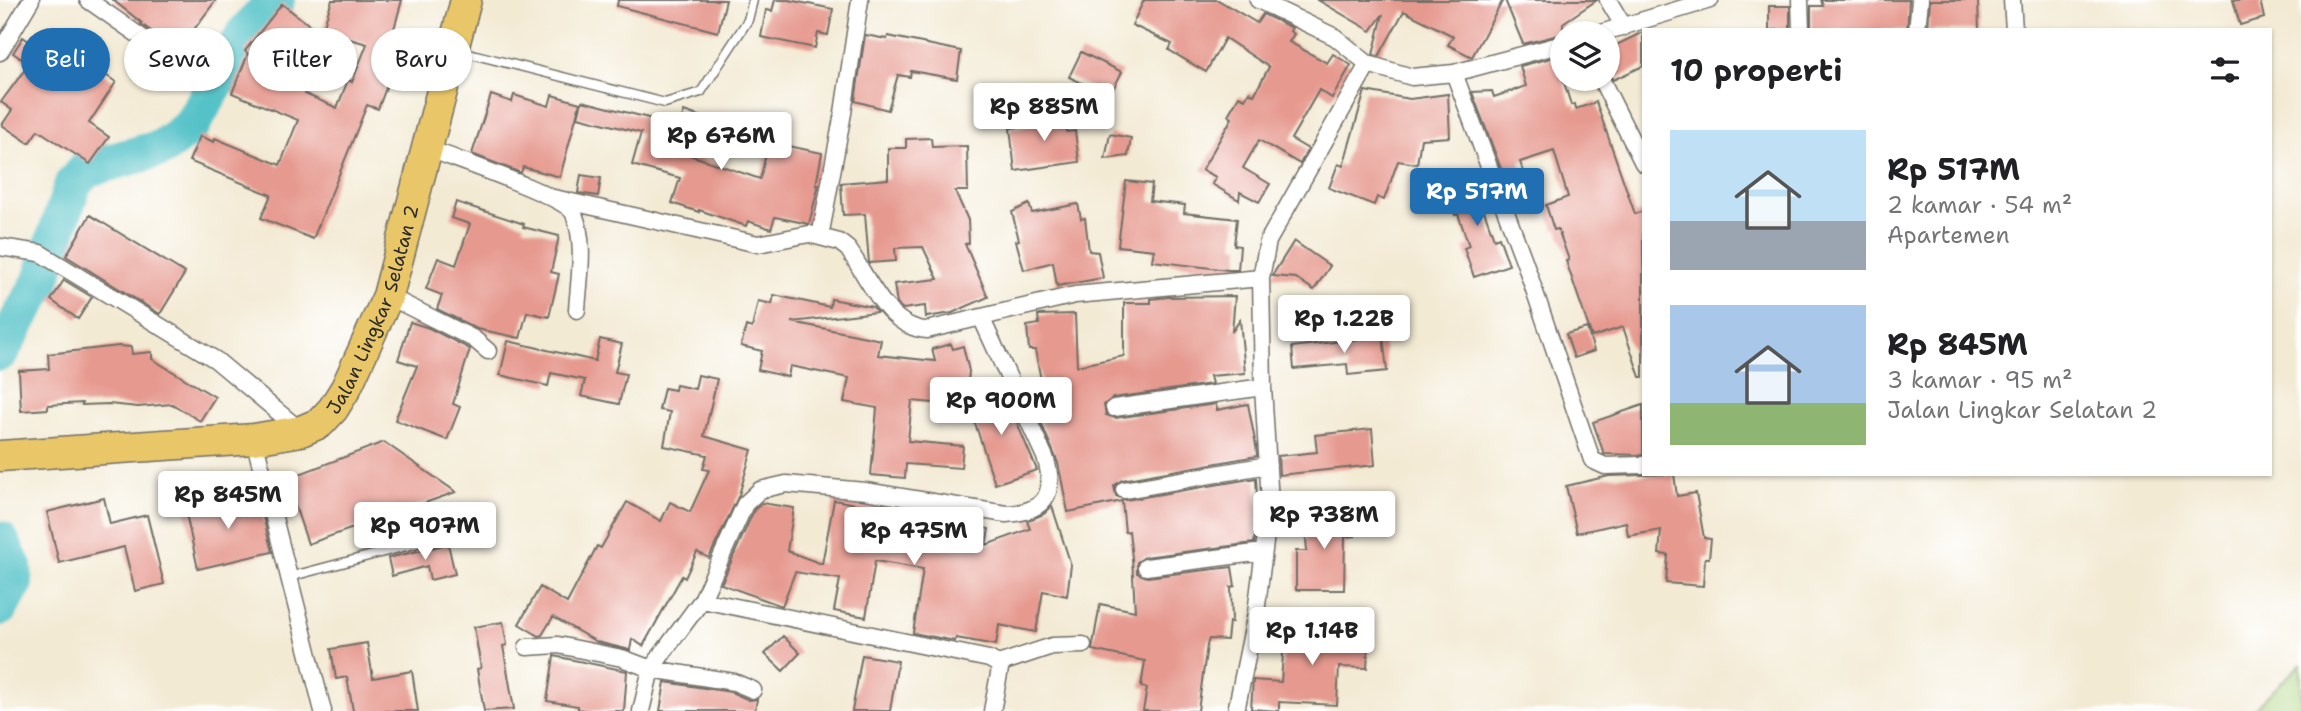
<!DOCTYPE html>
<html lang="id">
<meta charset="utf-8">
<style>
body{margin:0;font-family:"Shantell Sans",sans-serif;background:#f6f6f6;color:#202124;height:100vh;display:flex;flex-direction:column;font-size:26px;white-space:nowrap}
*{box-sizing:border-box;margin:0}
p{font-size:23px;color:#757577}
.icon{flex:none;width:38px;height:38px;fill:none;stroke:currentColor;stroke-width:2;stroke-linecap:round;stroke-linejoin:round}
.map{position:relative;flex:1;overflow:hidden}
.details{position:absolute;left:1642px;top:28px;width:630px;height:448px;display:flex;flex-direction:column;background:#fff;border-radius:0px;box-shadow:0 2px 5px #0004}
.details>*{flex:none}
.top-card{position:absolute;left:21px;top:28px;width:665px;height:63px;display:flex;gap:14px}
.tools{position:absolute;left:1550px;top:21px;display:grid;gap:14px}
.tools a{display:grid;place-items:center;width:70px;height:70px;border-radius:50%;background:#fff;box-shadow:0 2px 5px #0004;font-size:35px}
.price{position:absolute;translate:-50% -60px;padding:0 16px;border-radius:7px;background:#fff;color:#222;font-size:23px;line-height:46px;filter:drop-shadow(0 2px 4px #0008)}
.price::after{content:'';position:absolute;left:50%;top:42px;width:21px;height:16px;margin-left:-10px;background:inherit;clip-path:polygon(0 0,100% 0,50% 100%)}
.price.current{background:#1f6fb2;color:#fff}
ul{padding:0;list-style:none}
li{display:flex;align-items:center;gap:21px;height:175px;padding:0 28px}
li span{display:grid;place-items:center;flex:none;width:196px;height:140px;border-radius:0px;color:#555}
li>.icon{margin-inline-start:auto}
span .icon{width:84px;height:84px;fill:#fffc;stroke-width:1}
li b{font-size:30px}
h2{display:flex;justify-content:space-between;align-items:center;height:84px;padding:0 28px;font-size:30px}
.tag{padding:0 24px;border-radius:32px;background:#fff;box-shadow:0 2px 5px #0004;font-size:24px;line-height:63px}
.tag.current{background:#1f6fb2;color:#fff}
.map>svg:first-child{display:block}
</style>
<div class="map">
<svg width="2301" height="711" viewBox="0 0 2301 711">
<rect width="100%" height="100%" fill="#fff"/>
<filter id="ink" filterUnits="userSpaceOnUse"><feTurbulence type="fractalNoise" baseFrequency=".0143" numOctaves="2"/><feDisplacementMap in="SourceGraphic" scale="14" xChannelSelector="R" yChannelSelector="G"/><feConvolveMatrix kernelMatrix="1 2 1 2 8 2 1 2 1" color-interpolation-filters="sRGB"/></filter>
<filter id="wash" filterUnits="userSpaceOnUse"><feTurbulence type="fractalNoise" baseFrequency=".00686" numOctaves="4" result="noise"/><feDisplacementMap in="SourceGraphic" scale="28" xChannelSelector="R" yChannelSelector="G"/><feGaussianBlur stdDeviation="1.57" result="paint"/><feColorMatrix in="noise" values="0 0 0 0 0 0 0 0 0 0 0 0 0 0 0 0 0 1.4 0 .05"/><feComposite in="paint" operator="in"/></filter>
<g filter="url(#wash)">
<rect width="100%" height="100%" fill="#f3ead4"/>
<path fill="#a9d17c" stroke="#6a7e54" stroke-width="2" d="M 2301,664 L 2301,711 L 2251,711 Z"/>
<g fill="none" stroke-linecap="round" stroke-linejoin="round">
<path stroke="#54c2c8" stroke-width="38" d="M 0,352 L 40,283 L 73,184 L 86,169 L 162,148 L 190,127 L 245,33 L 276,0
M 0,540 L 13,567 L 14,583 L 0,607"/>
</g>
<g id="blocks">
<path fill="#e69a8f" d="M 113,0 L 216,0 L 177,52 L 173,46 L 141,24 L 142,23 Z
M 332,0 L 402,0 L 391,40 L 400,42 L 397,53 L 417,58 L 412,77 L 392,72 L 378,109 L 367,105 L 313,239 L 261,218 L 271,195 L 189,161 L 200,136 L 214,142 L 215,138 L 280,165 L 298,120 L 232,93 L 248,54 L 245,51 L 282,4 L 329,40 L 305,94 L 337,108 L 348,80 L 352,82 L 367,44 L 322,31 Z
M 618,0 L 726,0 L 718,32 L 617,6 Z
M 775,0 L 789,0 L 833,9 L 828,35 L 818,33 L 815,48 L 761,37 L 766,10 L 772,11 Z
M 1144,0 L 1218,0 L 1257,23 L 1263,14 L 1292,28 L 1290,31 L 1294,34 L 1289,42 L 1327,63 L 1333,54 L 1351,65 L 1332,98 L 1319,90 L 1291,139 L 1308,149 L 1300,164 L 1259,140 L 1243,168 L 1270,184 L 1259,202 L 1240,192 L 1239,200 L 1212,184 L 1216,177 L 1202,170 L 1232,118 L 1228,115 L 1239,96 L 1245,99 L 1249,92 L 1254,95 L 1269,67 L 1225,38 L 1206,72 L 1169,50 L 1172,44 L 1132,25 Z
M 1318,0 L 1503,0 L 1472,57 L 1448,45 L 1453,36 L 1404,11 L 1379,56 L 1373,55 L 1383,14 L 1371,31 Z
M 1505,0 L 1597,0 L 1563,23 L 1563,34 L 1523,44 Z
M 1821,0 L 1909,0 L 1907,30 L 1811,30 L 1811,6 L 1823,6 Z
M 1930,0 L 1978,0 L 1979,30 L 1928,30 Z
M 2233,0 L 2260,0 L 2264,18 L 2240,25 Z
M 1769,6 L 1790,6 L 1790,30 L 1769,30 Z
M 1643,32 L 1643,66 L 1613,80 L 1608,72 L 1608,49 Z
M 865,35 L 887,39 L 888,36 L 961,51 L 957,79 L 911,71 L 910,77 L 898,75 L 888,110 L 855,101 Z
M 23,37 L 40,49 L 45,41 L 80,64 L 83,60 L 116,82 L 89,123 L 109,137 L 90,164 L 38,130 L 29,143 L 2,125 L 12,110 L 1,102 L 29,64 L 13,53 Z
M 1081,52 L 1122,72 L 1109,97 L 1069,77 Z
M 1563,55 L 1563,79 L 1571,105 L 1575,104 L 1576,109 L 1596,102 L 1635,214 L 1643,211 L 1643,377 L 1640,377 L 1623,327 L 1592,337 L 1566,261 L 1569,260 L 1558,229 L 1554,230 L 1546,205 L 1568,197 L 1554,151 L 1520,162 L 1529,189 L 1511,195 L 1472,92 L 1492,91 L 1494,97 L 1526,86 L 1520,66 Z
M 1365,91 L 1410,99 L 1448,94 L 1450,137 L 1421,139 L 1417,164 L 1398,161 L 1384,200 L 1377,197 L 1374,205 L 1329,188 L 1338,164 L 1343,166 Z
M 491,95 L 512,102 L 514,95 L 549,106 L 552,95 L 580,103 L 560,177 L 523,167 L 521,173 L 472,154 Z
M 582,101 L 680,126 L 684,111 L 701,117 L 690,155 L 760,179 L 769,142 L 822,153 L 816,185 L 819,184 L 809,224 L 775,217 L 771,229 L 748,221 L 746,226 L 699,210 L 699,212 L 672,203 L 680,178 L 632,165 L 641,133 L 578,117 Z
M 1064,108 L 1067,132 L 1075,131 L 1079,162 L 1015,171 L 1010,128 L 1041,124 L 1039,111 Z
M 1110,134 L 1131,138 L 1128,156 L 1105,159 Z
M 931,138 L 932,147 L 967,146 L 968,191 L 955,191 L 968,220 L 969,243 L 965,244 L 988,297 L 952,313 L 926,317 L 925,306 L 903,309 L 897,304 L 894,284 L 938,279 L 923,247 L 895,248 L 896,261 L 869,263 L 865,214 L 843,215 L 841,183 L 888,179 L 888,148 L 906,148 L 906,139 Z
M 581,175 L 601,178 L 598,196 L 578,193 Z
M 1482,178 L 1491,202 L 1482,205 L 1494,239 L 1499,237 L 1509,265 L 1474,277 L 1464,248 L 1469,246 L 1458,214 L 1455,215 L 1447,189 Z
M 1126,181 L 1152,184 L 1150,201 L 1185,205 L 1184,213 L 1237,219 L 1234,245 L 1240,246 L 1238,270 L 1228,270 L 1152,261 L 1154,250 L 1118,246 Z
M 456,202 L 524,224 L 523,227 L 559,236 L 551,272 L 559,274 L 549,317 L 527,312 L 520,338 L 477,329 L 437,309 L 442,295 L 426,289 L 438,258 L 456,265 L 470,224 L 451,218 Z
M 1029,204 L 1032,213 L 1078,204 L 1081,219 L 1085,218 L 1089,251 L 1098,252 L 1103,278 L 1057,286 L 1053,262 L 1024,270 L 1016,241 L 1019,240 L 1012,212 Z
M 90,215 L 185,273 L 160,314 L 66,256 Z
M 1294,241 L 1330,266 L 1314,290 L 1296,278 L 1272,276 Z
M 64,280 L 92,297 L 78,319 L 51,300 Z
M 774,295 L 830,307 L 831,299 L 873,307 L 877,312 L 792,322 L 881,340 L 878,355 L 935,361 L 932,349 L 951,344 L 953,349 L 963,346 L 969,371 L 967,395 L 934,403 L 912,401 L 908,441 L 963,446 L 961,468 L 906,464 L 905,478 L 871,475 L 877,408 L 844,402 L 849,378 L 790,366 L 788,377 L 758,370 L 762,351 L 741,346 L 746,326 L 752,328 L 758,301 L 772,304 Z
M 1235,296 L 1232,332 L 1240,320 L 1245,373 L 1210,376 L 1212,384 L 1113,398 L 1104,405 L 1106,415 L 1115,418 L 1216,404 L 1217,410 L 1248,404 L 1256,446 L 1257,456 L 1122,480 L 1114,486 L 1116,496 L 1126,500 L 1256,478 L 1258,515 L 1254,543 L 1145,557 L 1137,562 L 1137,573 L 1147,577 L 1232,567 L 1235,586 L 1231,587 L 1232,622 L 1229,622 L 1227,640 L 1209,639 L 1207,645 L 1198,711 L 1143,711 L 1147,688 L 1141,687 L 1145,661 L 1092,650 L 1100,604 L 1135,611 L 1132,558 L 1129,531 L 1125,532 L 1122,501 L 1068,512 L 1058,463 L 1039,418 L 1048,415 L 1035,350 L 1029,350 L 1027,326 L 1039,324 L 1038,315 L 1075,314 L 1077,366 L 1124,356 L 1124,303 L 1151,303 L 1151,299 L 1168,297 Z
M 410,322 L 429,328 L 470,349 L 453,404 L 460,407 L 447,440 L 395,420 L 417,366 L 398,360 Z
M 1587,328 L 1594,351 L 1574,358 L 1566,334 Z
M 1383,336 L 1387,371 L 1348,375 L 1347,364 L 1294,369 L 1292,347 Z
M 600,339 L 622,344 L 615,372 L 626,374 L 619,404 L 581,396 L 585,380 L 551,373 L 548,386 L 500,375 L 508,341 L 595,361 Z
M 119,346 L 131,347 L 132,354 L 152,352 L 152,359 L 215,397 L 200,421 L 172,404 L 138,407 L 109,404 L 82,405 L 82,403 L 48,405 L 48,409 L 21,411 L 19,371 L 49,369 L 48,354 Z
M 698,375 L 717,379 L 704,436 L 752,450 L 739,495 L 709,558 L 697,552 L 685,578 L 682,576 L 643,646 L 632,639 L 630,650 L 597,642 L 553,617 L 542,635 L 539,636 L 519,624 L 540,587 L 567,603 L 597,546 L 601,548 L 627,502 L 661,521 L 670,502 L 690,512 L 709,470 L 703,469 L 707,455 L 664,446 L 670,412 L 659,410 L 664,388 L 675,390 L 676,385 L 695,389 Z
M 1002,388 L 1037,470 L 995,484 L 967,399 Z
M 1643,405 L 1643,455 L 1604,454 L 1593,422 Z
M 1372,429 L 1375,465 L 1279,475 L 1278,456 L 1317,452 L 1315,435 Z
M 384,442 L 456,492 L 308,544 L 286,479 Z
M 1674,474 L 1677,496 L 1696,493 L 1704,538 L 1711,539 L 1709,558 L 1705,558 L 1703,586 L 1666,583 L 1668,555 L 1659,554 L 1661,530 L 1628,536 L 1626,522 L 1577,533 L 1566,486 L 1609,476 Z
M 257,493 L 272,552 L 198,569 L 185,509 Z
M 104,498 L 110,524 L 147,515 L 164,584 L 135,591 L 124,547 L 59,563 L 47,512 Z
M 834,500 L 989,529 L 986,545 L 1030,529 L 1027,521 L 1044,514 L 1052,506 L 1071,565 L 1067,596 L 1043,591 L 1036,632 L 999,625 L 996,645 L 956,638 L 955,641 L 913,633 L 923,569 L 875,561 L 866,617 L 834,611 L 840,579 L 795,572 L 782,606 L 721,584 L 754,510 L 762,503 L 794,508 L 787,551 L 822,564 Z
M 1353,510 L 1355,536 L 1345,537 L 1344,590 L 1296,590 L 1296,551 L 1307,551 L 1304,514 Z
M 448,544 L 455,574 L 430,580 L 427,566 L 392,576 L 388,558 Z
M 503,622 L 507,645 L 503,646 L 514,709 L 484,711 L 477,669 L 481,668 L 474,627 Z
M 1285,626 L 1369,631 L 1367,668 L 1339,667 L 1337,705 L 1279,702 L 1279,711 L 1251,709 L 1253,680 L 1281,682 Z
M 783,636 L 800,653 L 783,671 L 765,654 Z
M 367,643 L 373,678 L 412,671 L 418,711 L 353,711 L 347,677 L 336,679 L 331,649 Z
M 862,655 L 898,661 L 890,711 L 852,711 Z
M 554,656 L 627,671 L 624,711 L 591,711 L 578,709 L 578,706 L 547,701 Z
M 665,682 L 731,692 L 749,700 L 757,699 L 755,711 L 660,711 Z"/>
</g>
</g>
<g filter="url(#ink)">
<use href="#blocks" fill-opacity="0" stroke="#716e66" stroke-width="2"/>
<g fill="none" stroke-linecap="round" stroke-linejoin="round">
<g stroke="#716e66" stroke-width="11">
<path id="lane" d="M 460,51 L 665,103 L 701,92 L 748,20 L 753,0
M 289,577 L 486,525"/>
</g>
<g stroke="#716e66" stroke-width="19">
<path id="street" d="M 88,0 L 167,55
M 1258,0 L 1335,37 L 1368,64 L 1412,77 L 1454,73 L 1563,44
M 1608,0 L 1624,27
M 1800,0 L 1801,30
M 2012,0 L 2014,30
M 1917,30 L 1920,0
M 1601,33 L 1710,0
M 0,52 L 31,0
M 1454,73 L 1525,263 L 1592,460 L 1605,466 L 1643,465
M 1601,79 L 1643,163
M 427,148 C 451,158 566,196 574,214 C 586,243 579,278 577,310
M 554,198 L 758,244 L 809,234 L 839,242 L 848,249 C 868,277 887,328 927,330 L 1075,295 L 1261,278
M 820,237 L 843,113 L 860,0
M 0,247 L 40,253 L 216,360 L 301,431
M 388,296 L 474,339 L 488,351
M 1114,408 L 1263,387
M 254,439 L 323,711
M 1124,490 L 1268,465
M 1146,567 L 1263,552
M 702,600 L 745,504 L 760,490 L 786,484 L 865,491 L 1006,514 C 1045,512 1057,494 1045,457 L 981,317
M 527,647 L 558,645 L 622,658 L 651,669 L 734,682 L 753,690
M 998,664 L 1052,646 L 1083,645
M 641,711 L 651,669 L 702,600 L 989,659 L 998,664 L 1000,669 L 992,711
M 1236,711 L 1256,613 L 1270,503 L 1263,387 L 1261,278 L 1268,241 L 1368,64"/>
</g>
<g stroke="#716e66" stroke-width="33">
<g id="highway">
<path id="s1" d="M 0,456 L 254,439 L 301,431 L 320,423 L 333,409 L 346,388 L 388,296 L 466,0"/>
</g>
</g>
<use href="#lane" stroke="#fff" stroke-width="8"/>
<use href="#street" stroke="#fff" stroke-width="16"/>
<use href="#highway" stroke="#e9c769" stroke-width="30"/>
</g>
</g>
<g text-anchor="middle" stroke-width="5" stroke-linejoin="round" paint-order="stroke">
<g font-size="19" fill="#2b2b2b" stroke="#fff">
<text dy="7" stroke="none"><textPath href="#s1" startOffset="450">Jalan Lingkar Selatan 2</textPath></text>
</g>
</g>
</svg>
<div class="tools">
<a><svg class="icon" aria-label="layers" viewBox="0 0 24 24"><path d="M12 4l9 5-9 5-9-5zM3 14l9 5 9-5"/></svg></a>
</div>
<b class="price" style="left:1044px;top:143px">Rp 885M</b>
<b class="price" style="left:721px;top:172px">Rp 676M</b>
<b class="price current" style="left:1477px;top:228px">Rp 517M</b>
<b class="price" style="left:1344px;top:355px">Rp 1.22B</b>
<b class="price" style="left:1001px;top:437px">Rp 900M</b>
<b class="price" style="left:228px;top:531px">Rp 845M</b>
<b class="price" style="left:1324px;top:551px">Rp 738M</b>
<b class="price" style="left:425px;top:562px">Rp 907M</b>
<b class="price" style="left:914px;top:567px">Rp 475M</b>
<b class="price" style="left:1312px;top:667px">Rp 1.14B</b>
<div class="top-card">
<a class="tag current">Beli</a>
<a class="tag">Sewa</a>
<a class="tag">Filter</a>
<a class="tag">Baru</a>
</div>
<section class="details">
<h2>10 properti<svg class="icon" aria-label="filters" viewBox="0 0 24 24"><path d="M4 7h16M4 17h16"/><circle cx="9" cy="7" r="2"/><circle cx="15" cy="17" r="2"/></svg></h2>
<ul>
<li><span style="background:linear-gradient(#bfe0f5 65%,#9aa5b1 0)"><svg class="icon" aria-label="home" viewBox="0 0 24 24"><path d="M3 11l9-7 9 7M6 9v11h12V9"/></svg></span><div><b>Rp 517M</b><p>2 kamar · 54 m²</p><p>Apartemen</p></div></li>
<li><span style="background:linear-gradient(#a9c7e8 70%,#8fb573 0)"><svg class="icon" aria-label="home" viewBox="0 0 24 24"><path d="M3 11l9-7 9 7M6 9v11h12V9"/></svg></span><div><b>Rp 845M</b><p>3 kamar · 95 m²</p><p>Jalan Lingkar Selatan 2</p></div></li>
</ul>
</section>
</div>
